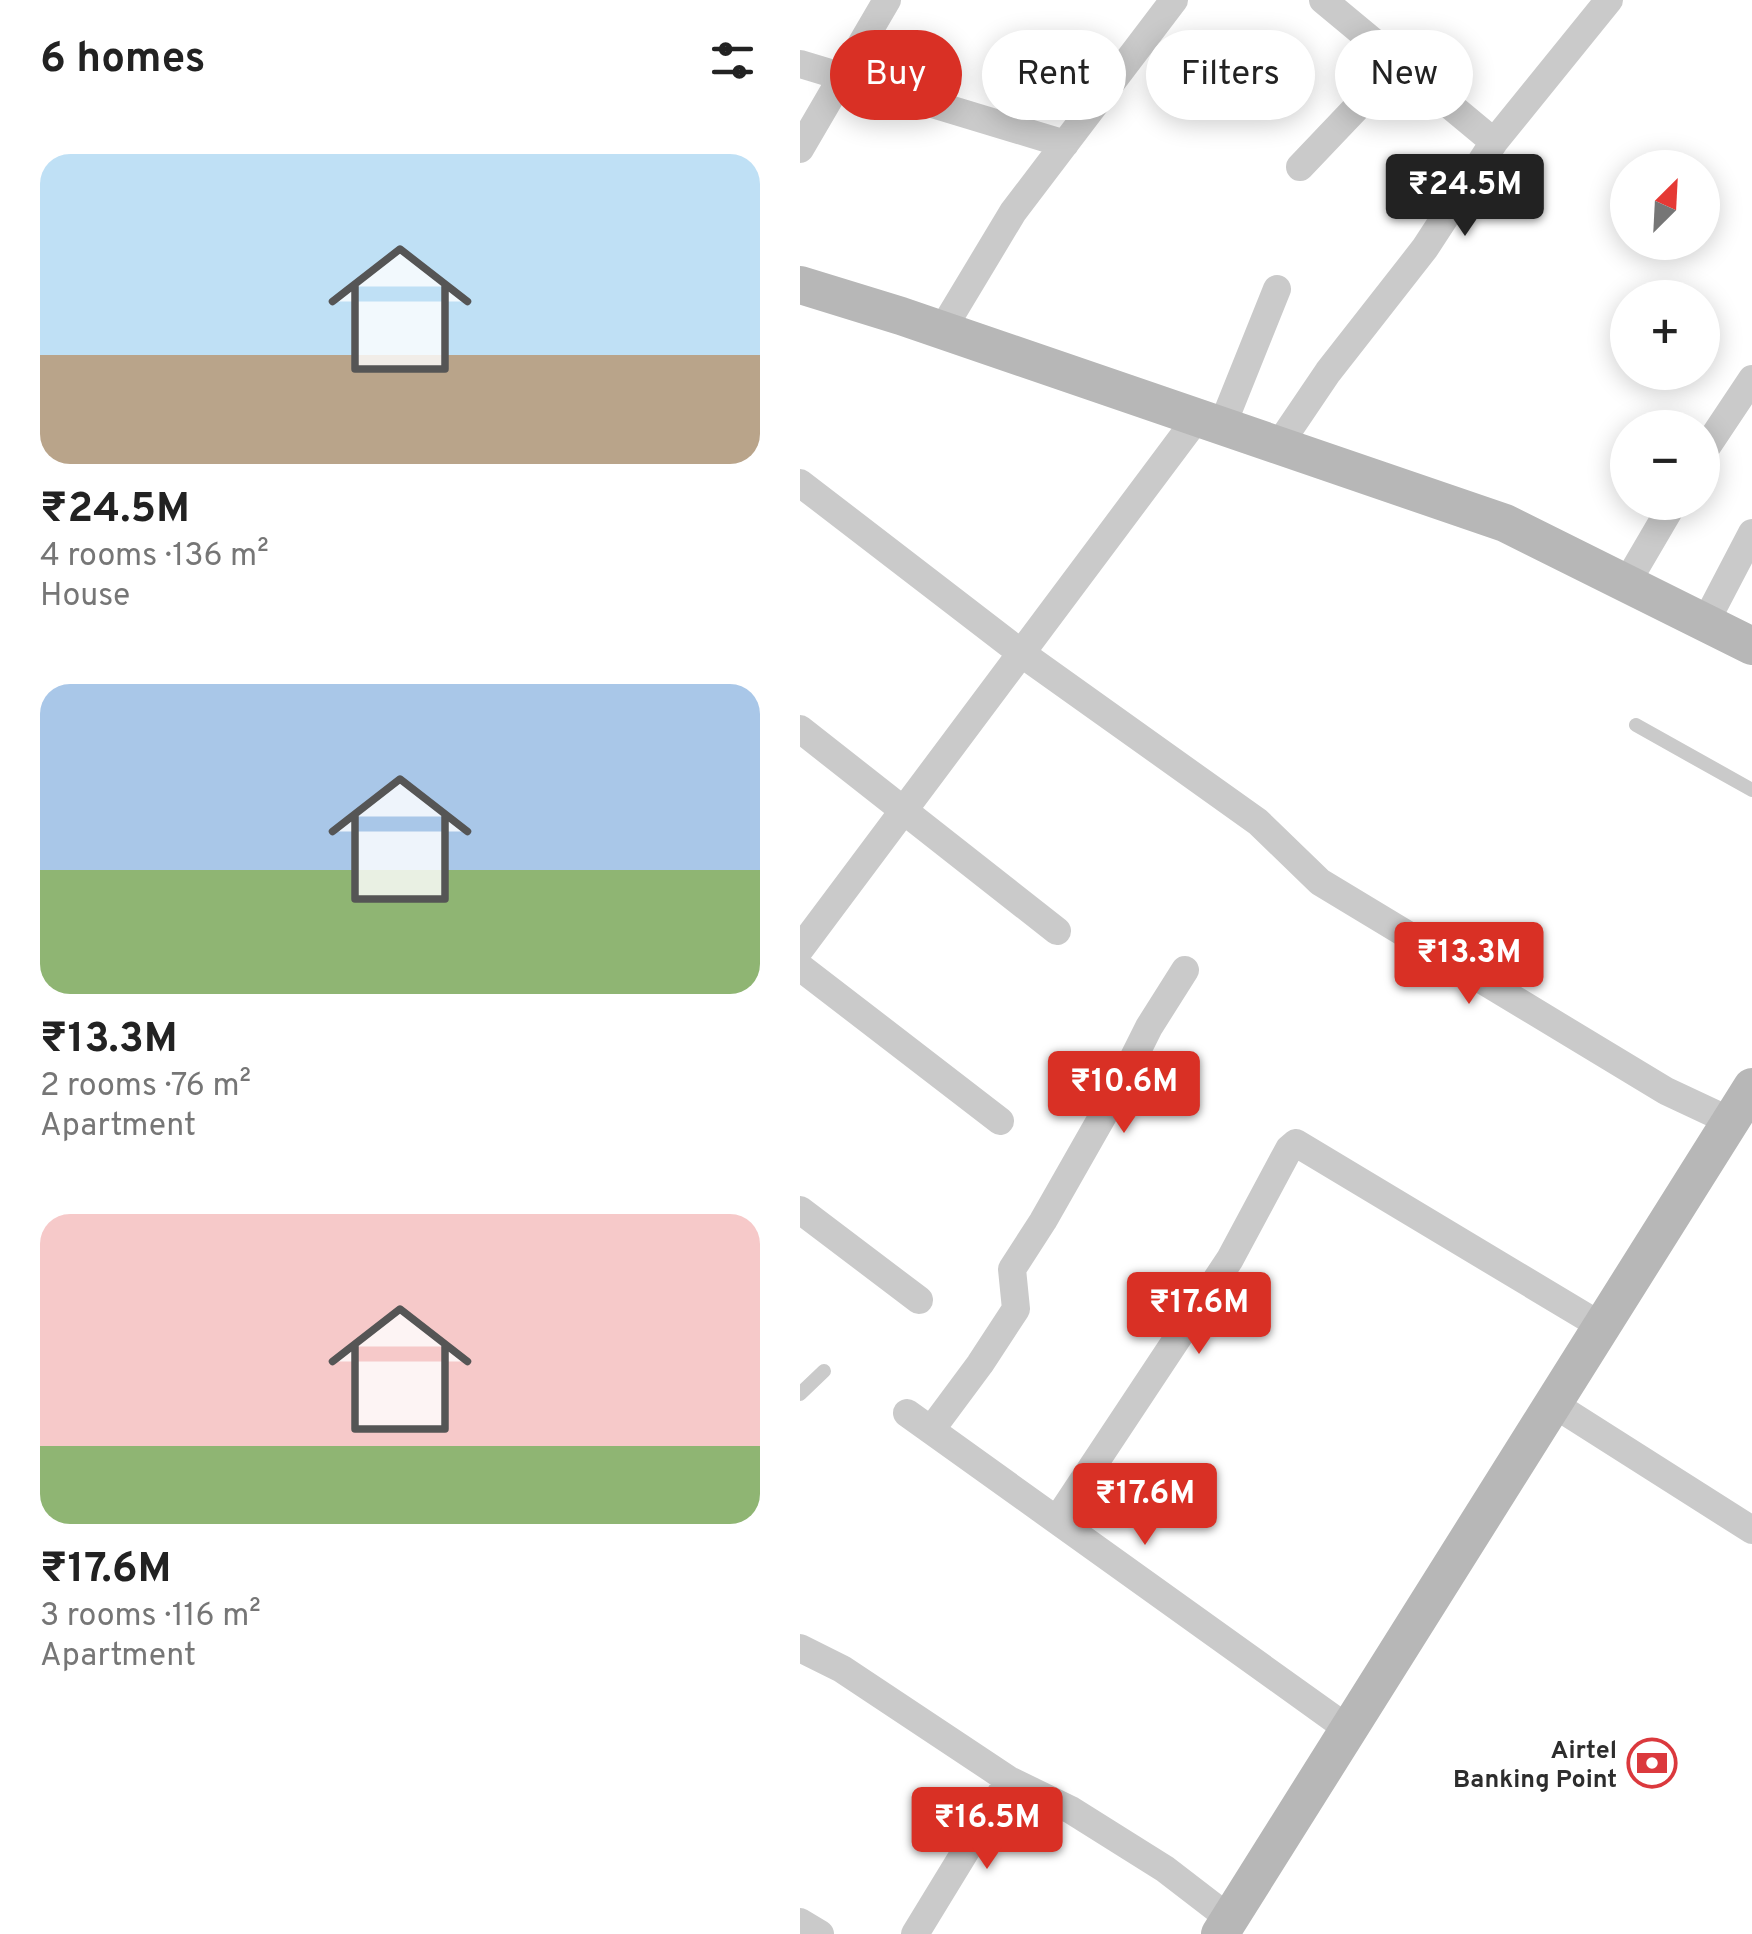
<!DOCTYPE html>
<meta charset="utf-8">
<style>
body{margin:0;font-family:Overpass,sans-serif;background:#f2f2f2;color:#222;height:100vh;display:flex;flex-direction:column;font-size:38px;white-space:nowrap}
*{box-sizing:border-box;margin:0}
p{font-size:32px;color:#767676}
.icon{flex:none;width:55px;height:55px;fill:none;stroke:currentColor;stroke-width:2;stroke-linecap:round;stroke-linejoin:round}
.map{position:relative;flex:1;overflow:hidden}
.drawer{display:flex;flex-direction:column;background:#fff;width:800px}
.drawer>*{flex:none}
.guide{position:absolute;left:30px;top:30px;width:770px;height:90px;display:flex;gap:20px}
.needle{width:65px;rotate:24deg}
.fabs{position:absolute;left:810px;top:150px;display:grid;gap:20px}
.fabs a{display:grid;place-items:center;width:110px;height:110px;border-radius:50%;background:#fff;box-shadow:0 5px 25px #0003;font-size:50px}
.price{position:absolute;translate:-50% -85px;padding:0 22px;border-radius:10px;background:#d93025;color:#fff;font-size:32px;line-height:65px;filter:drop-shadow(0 2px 5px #0008)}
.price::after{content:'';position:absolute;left:50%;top:60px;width:30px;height:22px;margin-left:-15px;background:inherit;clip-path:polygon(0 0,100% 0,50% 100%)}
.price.current{background:#222;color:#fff}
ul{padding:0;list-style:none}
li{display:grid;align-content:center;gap:20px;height:530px;padding:0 40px}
li span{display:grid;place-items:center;height:310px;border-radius:30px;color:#555}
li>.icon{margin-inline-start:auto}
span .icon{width:180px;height:180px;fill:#fffc;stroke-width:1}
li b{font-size:42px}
h2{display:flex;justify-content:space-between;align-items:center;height:120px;padding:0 40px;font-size:42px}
.tag{padding:0 35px;border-radius:45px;background:#fff;box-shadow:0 5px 25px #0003;font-size:35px;line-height:90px}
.tag.current{background:#d93025;color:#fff}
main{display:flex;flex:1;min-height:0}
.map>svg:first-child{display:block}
</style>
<main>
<section class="drawer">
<h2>6 homes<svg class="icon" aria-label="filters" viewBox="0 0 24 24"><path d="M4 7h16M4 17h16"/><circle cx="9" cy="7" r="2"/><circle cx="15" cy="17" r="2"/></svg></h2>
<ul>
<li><span style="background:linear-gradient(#bfe0f5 65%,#b9a48a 0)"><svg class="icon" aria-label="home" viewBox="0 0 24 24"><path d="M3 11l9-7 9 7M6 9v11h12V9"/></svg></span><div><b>₹24.5M</b><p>4 rooms · 136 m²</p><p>House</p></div></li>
<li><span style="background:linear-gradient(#a9c7e8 60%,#8fb573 0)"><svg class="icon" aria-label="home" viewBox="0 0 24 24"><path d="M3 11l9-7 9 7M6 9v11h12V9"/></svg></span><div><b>₹13.3M</b><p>2 rooms · 76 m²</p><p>Apartment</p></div></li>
<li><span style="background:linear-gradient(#f6c9c9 75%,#8fb573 0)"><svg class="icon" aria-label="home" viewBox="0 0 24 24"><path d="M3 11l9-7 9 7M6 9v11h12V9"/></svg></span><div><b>₹17.6M</b><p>3 rooms · 116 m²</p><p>Apartment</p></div></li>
</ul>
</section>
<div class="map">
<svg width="952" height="1934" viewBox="0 0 952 1934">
<rect width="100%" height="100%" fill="#fff"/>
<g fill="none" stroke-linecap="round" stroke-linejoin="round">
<path stroke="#cacaca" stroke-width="14" d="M 836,725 L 952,790
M 0,1394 L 24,1371"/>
<path stroke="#cacaca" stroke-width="28" d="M 523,0 L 694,142
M 0,64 L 265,144
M 0,149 L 87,0
M 500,167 L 599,63
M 142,330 L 213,212 L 374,0
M 422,426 L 477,289
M 478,446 L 528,372 L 625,248 L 694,142 L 809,0
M 902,454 L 952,379
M 0,483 L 221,653 L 458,822 L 520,882 L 866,1091 L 930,1121
M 826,584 L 874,502
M 905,623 L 952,533
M 0,729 L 257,931
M 0,949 L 397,418
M 0,967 L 200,1121
M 0,1210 L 119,1300
M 752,1403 L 952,1530
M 107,1413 L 548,1729
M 131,1430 L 180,1364 L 216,1309 L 212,1269 L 243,1221 L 317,1091 L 349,1027 L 385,970
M 257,1520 L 430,1259 L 489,1149 L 496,1143 L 801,1326
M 0,1648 L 42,1669 L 209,1780 L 271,1810 L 365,1869 L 430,1919
M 0,1922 L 20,1934
M 115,1934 L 209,1780"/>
<path stroke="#b7b7b7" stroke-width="38" d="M 0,285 L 101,316 L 705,523 L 952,646
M 420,1934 L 952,1087"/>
</g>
<defs>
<g id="bank-ring" transform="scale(2.5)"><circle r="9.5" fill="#fff" stroke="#db393d" stroke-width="1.5"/><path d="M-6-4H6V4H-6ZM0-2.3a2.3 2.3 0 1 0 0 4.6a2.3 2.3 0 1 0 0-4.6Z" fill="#db393d"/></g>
</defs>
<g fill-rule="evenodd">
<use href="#bank-ring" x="852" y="1763"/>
</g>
<g text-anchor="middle" stroke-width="10" stroke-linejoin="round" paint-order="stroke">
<g font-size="25" font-weight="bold" fill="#2d2d2d" stroke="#fff" text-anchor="end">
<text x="817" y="1758">Airtel<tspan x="817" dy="29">Banking Point</tspan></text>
</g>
</g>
</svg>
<div class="fabs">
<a><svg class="needle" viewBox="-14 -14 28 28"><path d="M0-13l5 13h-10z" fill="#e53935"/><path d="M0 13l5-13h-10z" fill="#767676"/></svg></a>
<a>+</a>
<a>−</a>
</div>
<b class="price current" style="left:665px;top:239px">₹24.5M</b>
<b class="price" style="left:669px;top:1007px">₹13.3M</b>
<b class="price" style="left:324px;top:1136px">₹10.6M</b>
<b class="price" style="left:399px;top:1357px">₹17.6M</b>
<b class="price" style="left:345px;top:1548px">₹17.6M</b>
<b class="price" style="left:187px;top:1872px">₹16.5M</b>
<div class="guide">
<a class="tag current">Buy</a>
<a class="tag">Rent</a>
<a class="tag">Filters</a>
<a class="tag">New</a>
</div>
</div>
</main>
